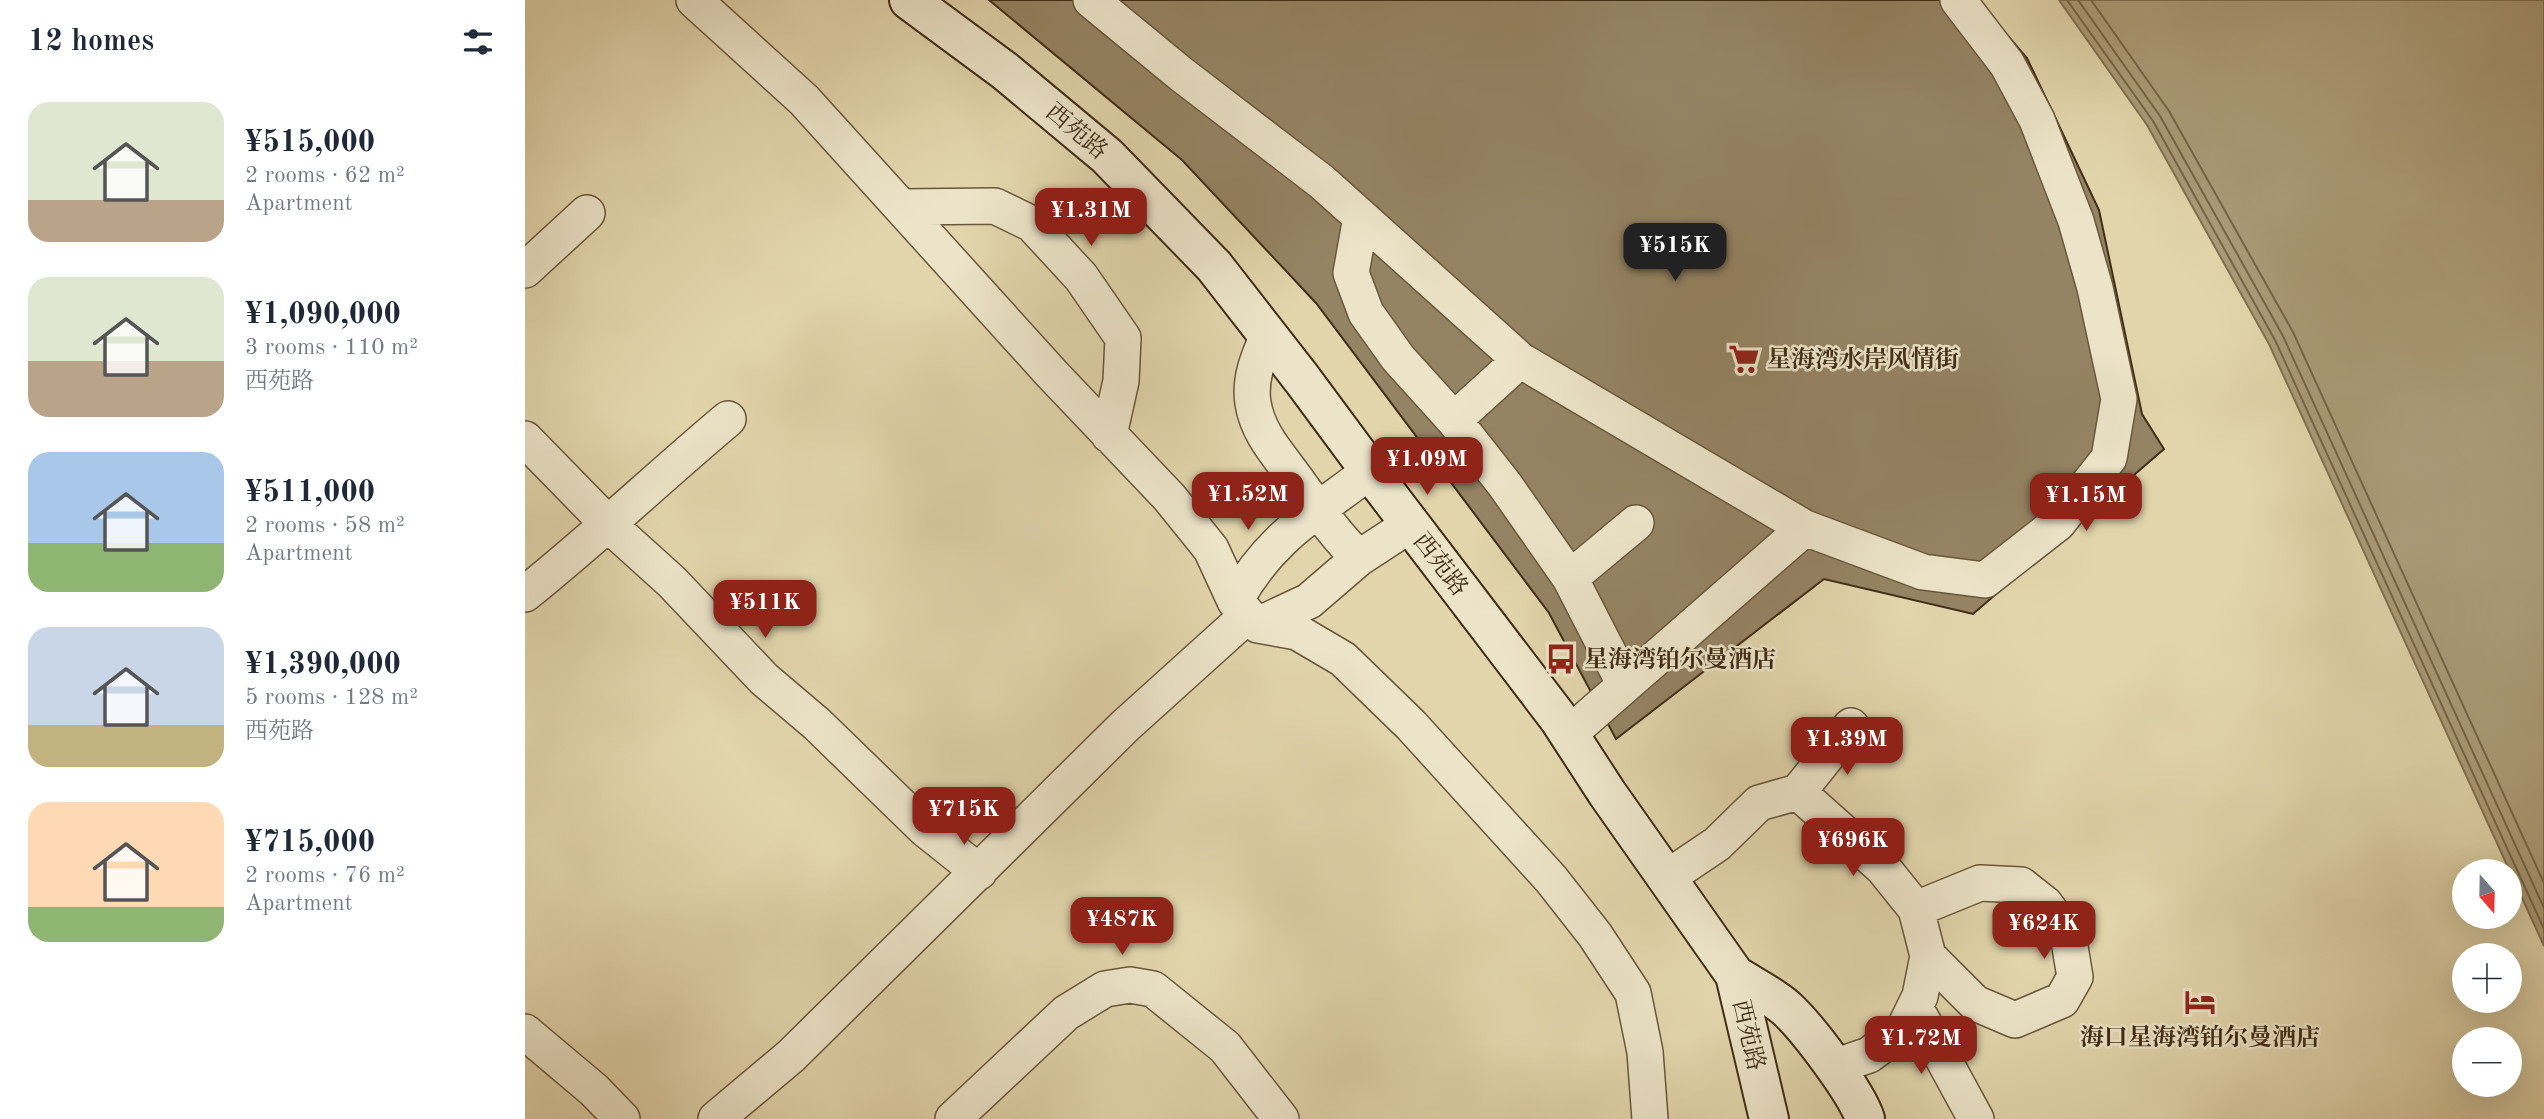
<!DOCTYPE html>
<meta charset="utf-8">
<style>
body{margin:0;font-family:"Old Standard TT","Noto Serif SC",serif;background:#f6f6f7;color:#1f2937;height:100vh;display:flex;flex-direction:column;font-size:26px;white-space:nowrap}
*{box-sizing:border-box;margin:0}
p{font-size:23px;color:#747a83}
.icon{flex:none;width:38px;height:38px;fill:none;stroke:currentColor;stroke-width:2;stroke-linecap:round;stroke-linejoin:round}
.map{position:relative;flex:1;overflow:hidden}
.panel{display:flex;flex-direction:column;background:#fff;width:525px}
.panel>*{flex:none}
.needle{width:46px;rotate:160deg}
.fabs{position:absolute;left:1927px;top:859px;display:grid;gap:14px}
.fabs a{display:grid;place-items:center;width:70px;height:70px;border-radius:50%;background:#fff;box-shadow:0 7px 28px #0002;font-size:35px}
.price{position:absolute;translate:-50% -60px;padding:0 16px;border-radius:14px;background:#8f2418;color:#fff;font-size:23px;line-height:46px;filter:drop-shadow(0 2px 4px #0008)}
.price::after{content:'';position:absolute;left:50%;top:42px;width:21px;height:16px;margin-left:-10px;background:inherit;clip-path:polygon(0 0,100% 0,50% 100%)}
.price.selected{background:#222;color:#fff}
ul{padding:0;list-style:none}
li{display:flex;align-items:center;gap:21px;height:175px;padding:0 28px}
li span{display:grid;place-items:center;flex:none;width:196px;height:140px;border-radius:21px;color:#555}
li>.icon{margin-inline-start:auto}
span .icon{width:84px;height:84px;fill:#fffc;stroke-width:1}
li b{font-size:30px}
h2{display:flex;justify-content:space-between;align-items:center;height:84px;padding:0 28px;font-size:30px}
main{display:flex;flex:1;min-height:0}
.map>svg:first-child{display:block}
</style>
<main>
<section class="panel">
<h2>12 homes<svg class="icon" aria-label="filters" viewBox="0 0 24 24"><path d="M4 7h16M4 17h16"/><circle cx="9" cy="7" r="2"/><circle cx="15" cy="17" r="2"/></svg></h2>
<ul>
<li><span style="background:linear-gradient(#dfe7d0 70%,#b9a48a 0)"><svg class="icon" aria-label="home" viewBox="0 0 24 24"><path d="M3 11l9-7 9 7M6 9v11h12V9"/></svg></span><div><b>¥515,000</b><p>2 rooms · 62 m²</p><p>Apartment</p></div></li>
<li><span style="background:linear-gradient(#dfe7d0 60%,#b9a48a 0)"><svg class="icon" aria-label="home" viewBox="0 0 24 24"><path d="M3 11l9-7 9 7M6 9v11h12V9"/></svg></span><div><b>¥1,090,000</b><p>3 rooms · 110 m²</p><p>西苑路</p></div></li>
<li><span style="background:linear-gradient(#a9c7e8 65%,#8fb573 0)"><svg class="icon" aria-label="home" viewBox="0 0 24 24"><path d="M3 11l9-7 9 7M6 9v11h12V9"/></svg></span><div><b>¥511,000</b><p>2 rooms · 58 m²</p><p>Apartment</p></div></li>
<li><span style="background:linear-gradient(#c9d6e8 70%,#c2b280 0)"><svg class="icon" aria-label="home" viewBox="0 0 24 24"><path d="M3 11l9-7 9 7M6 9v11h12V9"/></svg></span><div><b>¥1,390,000</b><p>5 rooms · 128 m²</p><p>西苑路</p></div></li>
<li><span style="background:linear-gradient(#ffd9b3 75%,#8fb573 0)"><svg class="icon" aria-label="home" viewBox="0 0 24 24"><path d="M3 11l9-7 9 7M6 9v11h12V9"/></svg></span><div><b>¥715,000</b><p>2 rooms · 76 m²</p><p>Apartment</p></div></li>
</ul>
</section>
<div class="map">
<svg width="2019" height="1119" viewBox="0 0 2019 1119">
<rect width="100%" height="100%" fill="#e2d5ac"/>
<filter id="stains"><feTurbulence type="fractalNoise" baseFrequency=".00286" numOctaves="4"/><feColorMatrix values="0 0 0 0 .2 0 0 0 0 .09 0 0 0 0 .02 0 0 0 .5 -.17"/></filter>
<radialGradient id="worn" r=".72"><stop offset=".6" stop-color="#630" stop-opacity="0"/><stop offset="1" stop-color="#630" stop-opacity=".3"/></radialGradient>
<path fill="#ab9c79" stroke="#817051" stroke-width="2" d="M 1534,0 L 2019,0 L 2019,946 L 1744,344 L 1622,125 Z"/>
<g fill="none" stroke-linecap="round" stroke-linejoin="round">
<path stroke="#766447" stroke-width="2" d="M 1542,0 L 1628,121 L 1750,340 L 2019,929
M 1553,0 L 1635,116 L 1758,336 L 2019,908
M 1566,0 L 1644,111 L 1768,332 L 2019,883"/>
</g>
<path fill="#958464" stroke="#412d15" stroke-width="2" d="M 464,0 L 1452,0 L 1502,58 L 1574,210 L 1617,414 L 1639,449 L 1448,614 L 1299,579 L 1091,739 L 1024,613 L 791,303 L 657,160 Z"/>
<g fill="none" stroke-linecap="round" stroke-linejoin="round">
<g stroke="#69573b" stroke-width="38">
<path id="street" d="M 169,0 L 279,100 L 527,374 L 644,497 L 686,549 L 710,601 L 723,615 L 733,625 L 772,632 L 818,659 L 886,725 L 1026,879 L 1070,935 L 1108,993 L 1120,1052 L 1125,1119
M 566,0 L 656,74 L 797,182 L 995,360 L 1280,528
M 377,207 L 470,206 L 507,224 L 556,277 L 598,338 L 596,381 L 584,435
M 836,217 L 826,273 L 841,313 L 873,358 L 929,420 L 980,485 L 1045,578 L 1100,685
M 0,270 L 62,213
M 743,335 C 734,356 724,379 728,403 C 733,435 755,456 773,482 C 792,508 810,535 834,558 L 886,524
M 929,420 L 995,360
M 0,439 L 84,525 L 147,582 L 239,679 L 292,724 L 400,829 L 454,872
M 1045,578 L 1111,523
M 0,594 C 70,538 134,477 203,419
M 710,601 C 745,537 789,514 845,471
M 733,625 L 784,601 L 834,558
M 1044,734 L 1280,528 L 1398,572 L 1460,580 L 1533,523 L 1584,458 L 1594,399 L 1570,288 L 1551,221 L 1512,120 L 1482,64 L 1433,0
M 1273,792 L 1326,726
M 1143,877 L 1192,844 L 1234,803 L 1273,792 L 1358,868 L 1391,909 L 1403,956 L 1395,996 L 1379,1029 L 1344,1055 L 1309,1067
M 1391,909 L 1455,883 L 1496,885 L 1520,904 L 1543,935 L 1550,977 L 1537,1000 L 1490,1020 L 1450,1003 L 1403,956
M 1390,1007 L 1451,1119
M 0,1032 L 69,1090 L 97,1119
M 191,1119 L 266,1056 L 600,726 L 723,615
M 428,1119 L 541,1013 L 580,989 L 605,985 L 628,989 L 700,1047 L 756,1119"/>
</g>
<g stroke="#412d15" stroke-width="42">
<path id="secondary" d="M 384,0 L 480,71 L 582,156 L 689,266 L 777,379 L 854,483 L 1034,719 L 1082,793 L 1210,975 L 1244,1119
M 1210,975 C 1227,986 1246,995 1261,1008 C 1282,1027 1332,1093 1340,1119"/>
</g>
<use href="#street" stroke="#ece4c9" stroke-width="35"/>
<use href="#secondary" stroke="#ece4c9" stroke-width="38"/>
</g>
<defs>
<g id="supermarket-bare" transform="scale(2.415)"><path d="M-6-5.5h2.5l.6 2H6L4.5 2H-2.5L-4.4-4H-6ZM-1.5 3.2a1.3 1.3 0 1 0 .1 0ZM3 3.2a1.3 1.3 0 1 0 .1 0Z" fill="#8f2418" stroke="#ece4c9" stroke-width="2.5" paint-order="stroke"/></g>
<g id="bus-bare" transform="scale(2.415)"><path d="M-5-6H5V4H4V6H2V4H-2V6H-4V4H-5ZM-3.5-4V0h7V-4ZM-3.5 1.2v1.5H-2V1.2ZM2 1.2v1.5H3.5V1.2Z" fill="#8f2418" stroke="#ece4c9" stroke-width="2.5" paint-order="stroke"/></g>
<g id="hotel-bare" transform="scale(2.415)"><path d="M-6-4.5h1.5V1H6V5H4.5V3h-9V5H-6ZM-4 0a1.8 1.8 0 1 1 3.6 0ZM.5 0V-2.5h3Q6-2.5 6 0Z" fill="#8f2418" stroke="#ece4c9" stroke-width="2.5" paint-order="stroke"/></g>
</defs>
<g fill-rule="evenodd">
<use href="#supermarket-bare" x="1219" y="359"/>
<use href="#bus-bare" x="1036" y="659"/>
<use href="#hotel-bare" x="1675" y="1002"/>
</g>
<g text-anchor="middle" stroke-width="5" stroke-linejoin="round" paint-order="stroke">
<g font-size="24" fill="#412d15" stroke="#ece4c9">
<text transform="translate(552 131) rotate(40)" y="8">西苑路</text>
<text transform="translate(916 564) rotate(52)" y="8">西苑路</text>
<text transform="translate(1224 1035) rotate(77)" y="8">西苑路</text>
</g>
<g font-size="24" font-weight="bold" fill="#412d15" stroke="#ece4c9" text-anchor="start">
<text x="1242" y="367">星海湾水岸风情街</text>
<text x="1059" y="667">星海湾铂尔曼酒店</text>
<text x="1675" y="1045" text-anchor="middle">海口星海湾铂尔曼酒店</text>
</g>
</g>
<rect width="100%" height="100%" filter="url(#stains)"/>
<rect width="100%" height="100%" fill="url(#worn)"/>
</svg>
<div class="fabs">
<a><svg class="needle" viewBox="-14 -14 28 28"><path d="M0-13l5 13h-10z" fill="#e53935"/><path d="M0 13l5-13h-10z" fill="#747a83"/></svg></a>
<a>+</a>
<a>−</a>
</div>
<b class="price" style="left:566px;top:248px">¥1.31M</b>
<b class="price selected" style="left:1150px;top:283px">¥515K</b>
<b class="price" style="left:902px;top:497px">¥1.09M</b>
<b class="price" style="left:723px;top:532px">¥1.52M</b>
<b class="price" style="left:1561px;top:533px">¥1.15M</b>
<b class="price" style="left:240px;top:640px">¥511K</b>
<b class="price" style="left:1322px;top:777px">¥1.39M</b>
<b class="price" style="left:439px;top:847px">¥715K</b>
<b class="price" style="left:1328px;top:878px">¥696K</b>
<b class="price" style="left:597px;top:957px">¥487K</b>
<b class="price" style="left:1519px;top:961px">¥624K</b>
<b class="price" style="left:1396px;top:1076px">¥1.72M</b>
</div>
</main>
